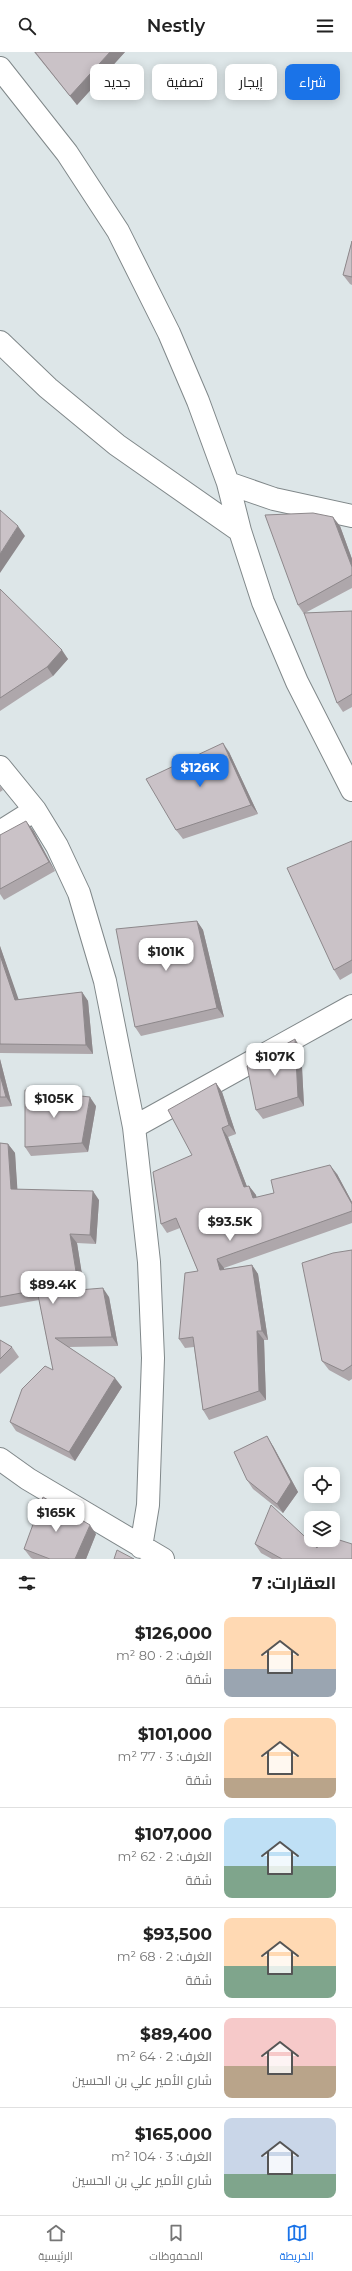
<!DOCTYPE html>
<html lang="ar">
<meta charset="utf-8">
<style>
body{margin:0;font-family:Montserrat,Cairo,sans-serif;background:#f6f6f6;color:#222;direction:rtl;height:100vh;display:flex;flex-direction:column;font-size:15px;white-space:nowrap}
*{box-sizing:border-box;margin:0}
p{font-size:13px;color:#767676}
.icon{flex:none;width:22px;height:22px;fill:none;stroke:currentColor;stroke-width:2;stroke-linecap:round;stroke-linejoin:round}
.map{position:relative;height:1507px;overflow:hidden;direction:ltr}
.sheet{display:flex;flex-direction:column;background:#fff;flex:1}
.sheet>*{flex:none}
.guide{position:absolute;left:12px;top:12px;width:328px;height:36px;direction:rtl;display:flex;gap:8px}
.controls{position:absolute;left:304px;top:1415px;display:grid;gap:8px}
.controls a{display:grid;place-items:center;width:36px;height:36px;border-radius:8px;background:#fff;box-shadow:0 2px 10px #0003;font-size:20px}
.price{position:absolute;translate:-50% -34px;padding:0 9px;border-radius:8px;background:#fff;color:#222;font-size:13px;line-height:26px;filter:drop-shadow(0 1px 2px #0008)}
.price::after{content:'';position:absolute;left:50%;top:24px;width:12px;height:9px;margin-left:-6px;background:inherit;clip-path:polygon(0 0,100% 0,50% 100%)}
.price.current{background:#1a73e8;color:#fff}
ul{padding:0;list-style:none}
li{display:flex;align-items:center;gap:12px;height:100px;padding:0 16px}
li+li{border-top:1px solid #e0e0e0}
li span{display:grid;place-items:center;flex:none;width:112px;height:80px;border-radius:8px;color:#555}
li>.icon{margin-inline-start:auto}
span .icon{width:48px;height:48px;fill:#fffc;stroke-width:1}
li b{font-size:17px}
h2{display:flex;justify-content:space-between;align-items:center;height:48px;padding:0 16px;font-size:17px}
.tag{padding:0 14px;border-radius:8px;background:#fff;box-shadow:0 2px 10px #0003;font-size:14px;line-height:36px}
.tag.current{background:#1a73e8;color:#fff}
header{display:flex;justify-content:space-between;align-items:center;height:52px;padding:0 16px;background:#fff;font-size:18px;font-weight:600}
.tabs{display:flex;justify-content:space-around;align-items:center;height:56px;border-top:1px solid #e0e0e0;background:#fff;font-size:11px;color:#767676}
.tabs a{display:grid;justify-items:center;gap:2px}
.tabs .current{color:#1a73e8}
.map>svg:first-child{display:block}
</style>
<header><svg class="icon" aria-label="menu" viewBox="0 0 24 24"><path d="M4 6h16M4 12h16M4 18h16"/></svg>Nestly<svg class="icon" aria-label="search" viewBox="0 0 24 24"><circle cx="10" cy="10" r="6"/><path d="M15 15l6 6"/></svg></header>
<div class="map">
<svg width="352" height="1507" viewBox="0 0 352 1507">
<rect width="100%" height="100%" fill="#dde6e8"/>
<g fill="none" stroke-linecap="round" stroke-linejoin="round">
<g stroke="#80888a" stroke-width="24">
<path id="minor" d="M 0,16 L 67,101 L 118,179 L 169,281 L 198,349 L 228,431 L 240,479 L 263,550 L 297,630 L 352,738
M 0,290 L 48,336 L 117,393 L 240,479
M 228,431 L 274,447 L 352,464
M 0,715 L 35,758 L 57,794 L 79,841 L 105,929 L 134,1075 L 149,1210 L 153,1306 L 148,1453 L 141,1495
M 0,780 L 35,758
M 134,1075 L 352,954
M 0,1407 L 28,1427 L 163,1507"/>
</g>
<use href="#minor" stroke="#fff" stroke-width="22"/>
</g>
<path fill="#aea7ab" d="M 34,0 L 125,0 L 77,53 Z
M 352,189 L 352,233 L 350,232 L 343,223 Z
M 340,474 L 352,507 L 352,536 L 305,561 L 352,559 L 352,655 L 343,660 L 337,651 L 305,562 L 304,562 L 298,553 Z
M 0,537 L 68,607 L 53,624 L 0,659 Z
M 229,700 L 258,762 L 183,787 L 176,778 Z
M 0,734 L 3,738 L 0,740 Z
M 33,778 L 55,819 L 4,848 L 0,842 L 0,783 Z
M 352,789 L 352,921 L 340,928 L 334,918 Z
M 197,869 L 203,878 L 224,965 L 141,984 L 135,975 Z
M 0,894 L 18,948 L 82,940 L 88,949 L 93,1002 L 0,1001 Z
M 301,996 L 304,1054 L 263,1067 L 256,1058 Z
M 0,1007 L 12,1054 L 0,1055 Z
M 216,1031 L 222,1040 L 236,1082 L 228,1085 L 247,1135 L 249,1134 L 256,1143 L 256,1146 L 337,1122 L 352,1150 L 352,1171 L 224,1216 L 224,1217 L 252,1213 L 258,1222 L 268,1288 L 264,1288 L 266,1348 L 209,1368 L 203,1358 L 194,1295 L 185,1296 L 179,1287 L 198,1219 L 180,1176 L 167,1181 L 161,1172 L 192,1103 Z
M 96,1054 L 88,1100 L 31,1104 L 25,1095 Z
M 0,1091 L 8,1092 L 15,1101 L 17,1137 L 99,1148 L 96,1192 L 77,1191 L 84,1237 L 109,1245 L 118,1294 L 69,1295 L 122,1335 L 75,1409 L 16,1379 L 10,1370 L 53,1318 L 39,1248 L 0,1255 Z
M 352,1198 L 352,1327 L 349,1329 L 329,1318 L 322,1309 Z
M 0,1288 L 12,1295 L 19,1305 L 0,1322 Z
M 273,1394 L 298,1440 L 283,1461 L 253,1437 L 247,1428 Z
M 96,1482 L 86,1507 L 33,1507 L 31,1506 L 24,1497 Z
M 255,1492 L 317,1496 L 352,1507 L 272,1507 L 261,1501 Z"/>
<path fill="#8d888b" d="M 110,0 L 125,0 L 77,53 L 70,44 Z
M 333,465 L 340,474 L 352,507 L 352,515 Z
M 18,474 L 25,484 L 0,521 L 0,502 Z
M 62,598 L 68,607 L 53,624 L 47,615 Z
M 223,691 L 229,700 L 258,762 L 251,753 Z
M 26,769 L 33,778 L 55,819 L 49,810 Z
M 197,869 L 203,878 L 224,965 L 217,956 Z
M 0,894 L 22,957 L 15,948 L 0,903 Z
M 82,940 L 88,949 L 93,1002 L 86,993 Z
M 295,987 L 301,996 L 304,1054 L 298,1045 Z
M 0,1007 L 12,1054 L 6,1045 L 0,1023 Z
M 216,1031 L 222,1040 L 236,1082 L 229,1073 Z
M 90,1045 L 96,1054 L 88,1100 L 82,1091 Z
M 222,1076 L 228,1085 L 251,1145 L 244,1135 Z
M 8,1092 L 15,1101 L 18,1146 L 11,1137 Z
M 330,1113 L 337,1122 L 352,1150 L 352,1152 Z
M 249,1134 L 256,1143 L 260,1156 L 253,1146 Z
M 93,1139 L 99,1148 L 96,1192 L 90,1183 Z
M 70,1182 L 77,1191 L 86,1247 L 79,1238 Z
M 217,1207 L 224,1216 L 226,1227 L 220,1218 Z
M 252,1213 L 258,1222 L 268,1288 L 262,1279 Z
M 103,1236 L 109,1245 L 118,1294 L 112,1285 Z
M 257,1279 L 264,1288 L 266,1348 L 259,1339 Z
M 115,1326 L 122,1335 L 75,1409 L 69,1400 Z
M 267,1384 L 273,1394 L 298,1440 L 283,1461 L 277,1452 Z
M 90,1473 L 96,1482 L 86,1507 L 75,1507 Z"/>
<path fill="#cac2c7" stroke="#8d888b" d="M 35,0 L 110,0 L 70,44 Z
M 352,189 L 352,225 L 343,223 Z
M 0,458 L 18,474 L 0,502 Z
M 313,461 L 333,465 L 352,515 L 352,523 L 298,553 L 265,463 Z
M 0,537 L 62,598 L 47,615 L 0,646 Z
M 352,559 L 352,642 L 337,651 L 304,561 Z
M 223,691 L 251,753 L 176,778 L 146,727 Z
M 26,769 L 49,810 L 0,837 L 0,783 Z
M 352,789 L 352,908 L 334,918 L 287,816 Z
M 197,869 L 217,956 L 135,975 L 116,877 Z
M 0,903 L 15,948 L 82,940 L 86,993 L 0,992 Z
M 295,987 L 298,1045 L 256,1058 L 247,1014 Z
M 0,1023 L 6,1045 L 0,1045 Z
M 216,1031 L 229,1073 L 222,1076 L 244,1135 L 249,1134 L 253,1146 L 274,1141 L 271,1128 L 330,1113 L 352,1152 L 352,1159 L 217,1207 L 220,1218 L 252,1213 L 262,1279 L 257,1279 L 259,1339 L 203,1358 L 193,1285 L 179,1287 L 185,1221 L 198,1219 L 176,1166 L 161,1172 L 153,1120 L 192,1103 L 168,1058 Z
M 25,1038 L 90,1045 L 82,1091 L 25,1095 Z
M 0,1091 L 8,1092 L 11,1137 L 93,1139 L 90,1183 L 70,1182 L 79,1238 L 103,1236 L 112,1285 L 55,1286 L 115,1326 L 69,1400 L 10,1370 L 22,1337 L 45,1314 L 53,1318 L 37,1238 L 0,1245 Z
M 352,1198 L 352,1313 L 343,1319 L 322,1309 L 302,1211 L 333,1201 Z
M 0,1288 L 12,1295 L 0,1307 Z
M 267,1384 L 291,1430 L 277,1452 L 247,1428 L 234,1400 Z
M 43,1445 L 90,1473 L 75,1507 L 50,1507 L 24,1497 Z
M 271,1453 L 317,1496 L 322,1488 L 333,1488 L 333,1486 L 352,1492 L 352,1507 L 282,1507 L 255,1492 Z
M 117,1498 L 134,1507 L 114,1507 Z"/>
</svg>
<div class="controls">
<a><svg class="icon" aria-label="locate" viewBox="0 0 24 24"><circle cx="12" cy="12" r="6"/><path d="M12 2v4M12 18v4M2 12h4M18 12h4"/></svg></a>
<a><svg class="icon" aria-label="layers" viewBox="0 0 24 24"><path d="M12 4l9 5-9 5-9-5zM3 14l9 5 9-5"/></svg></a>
</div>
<b class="price current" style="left:200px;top:736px">$126K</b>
<b class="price" style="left:166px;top:920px">$101K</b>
<b class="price" style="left:275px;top:1025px">$107K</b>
<b class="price" style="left:54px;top:1067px">$105K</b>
<b class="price" style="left:230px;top:1190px">$93.5K</b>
<b class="price" style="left:53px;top:1253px">$89.4K</b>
<b class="price" style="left:56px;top:1481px">$165K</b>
<div class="guide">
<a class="tag current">شراء</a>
<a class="tag">إيجار</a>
<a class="tag">تصفية</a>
<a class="tag">جديد</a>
</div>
</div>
<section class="sheet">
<h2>العقارات: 7<svg class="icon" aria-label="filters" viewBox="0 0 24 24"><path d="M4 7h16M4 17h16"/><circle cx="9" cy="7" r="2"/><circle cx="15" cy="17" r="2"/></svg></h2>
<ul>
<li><span style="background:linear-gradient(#ffd9b3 65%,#9aa5b1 0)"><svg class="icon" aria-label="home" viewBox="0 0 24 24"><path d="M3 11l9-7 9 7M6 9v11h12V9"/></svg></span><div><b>$126,000</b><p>الغرف: 2 · 80 m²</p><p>شقة</p></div></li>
<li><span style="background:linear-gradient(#ffd9b3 75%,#b9a48a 0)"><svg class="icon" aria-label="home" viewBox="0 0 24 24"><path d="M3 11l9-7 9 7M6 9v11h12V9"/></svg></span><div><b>$101,000</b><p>الغرف: 3 · 77 m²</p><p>شقة</p></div></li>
<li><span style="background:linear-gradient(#bfe0f5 60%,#7fa58c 0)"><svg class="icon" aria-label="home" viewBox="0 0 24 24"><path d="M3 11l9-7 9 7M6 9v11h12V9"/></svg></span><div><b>$107,000</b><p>الغرف: 2 · 62 m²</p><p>شقة</p></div></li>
<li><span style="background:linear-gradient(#ffd9b3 60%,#7fa58c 0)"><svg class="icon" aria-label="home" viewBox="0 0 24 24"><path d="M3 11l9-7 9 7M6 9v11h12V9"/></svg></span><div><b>$93,500</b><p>الغرف: 2 · 68 m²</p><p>شقة</p></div></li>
<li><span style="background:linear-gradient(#f6c9c9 60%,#b9a48a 0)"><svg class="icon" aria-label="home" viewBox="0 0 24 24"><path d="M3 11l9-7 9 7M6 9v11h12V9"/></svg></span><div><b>$89,400</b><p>الغرف: 2 · 64 m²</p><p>شارع الأمير علي بن الحسين</p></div></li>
<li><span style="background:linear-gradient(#c9d6e8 70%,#7fa58c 0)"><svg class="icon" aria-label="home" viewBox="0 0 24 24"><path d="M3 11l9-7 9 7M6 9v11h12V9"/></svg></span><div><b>$165,000</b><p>الغرف: 3 · 104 m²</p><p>شارع الأمير علي بن الحسين</p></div></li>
</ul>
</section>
<nav class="tabs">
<a class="current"><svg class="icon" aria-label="map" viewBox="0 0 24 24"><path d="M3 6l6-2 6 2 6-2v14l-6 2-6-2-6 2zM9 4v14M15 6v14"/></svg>الخريطة</a>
<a><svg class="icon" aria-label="saved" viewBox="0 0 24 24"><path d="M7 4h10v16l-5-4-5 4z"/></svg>المحفوظات</a>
<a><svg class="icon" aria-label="home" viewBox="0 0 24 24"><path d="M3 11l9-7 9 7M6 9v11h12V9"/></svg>الرئيسية</a>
</nav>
